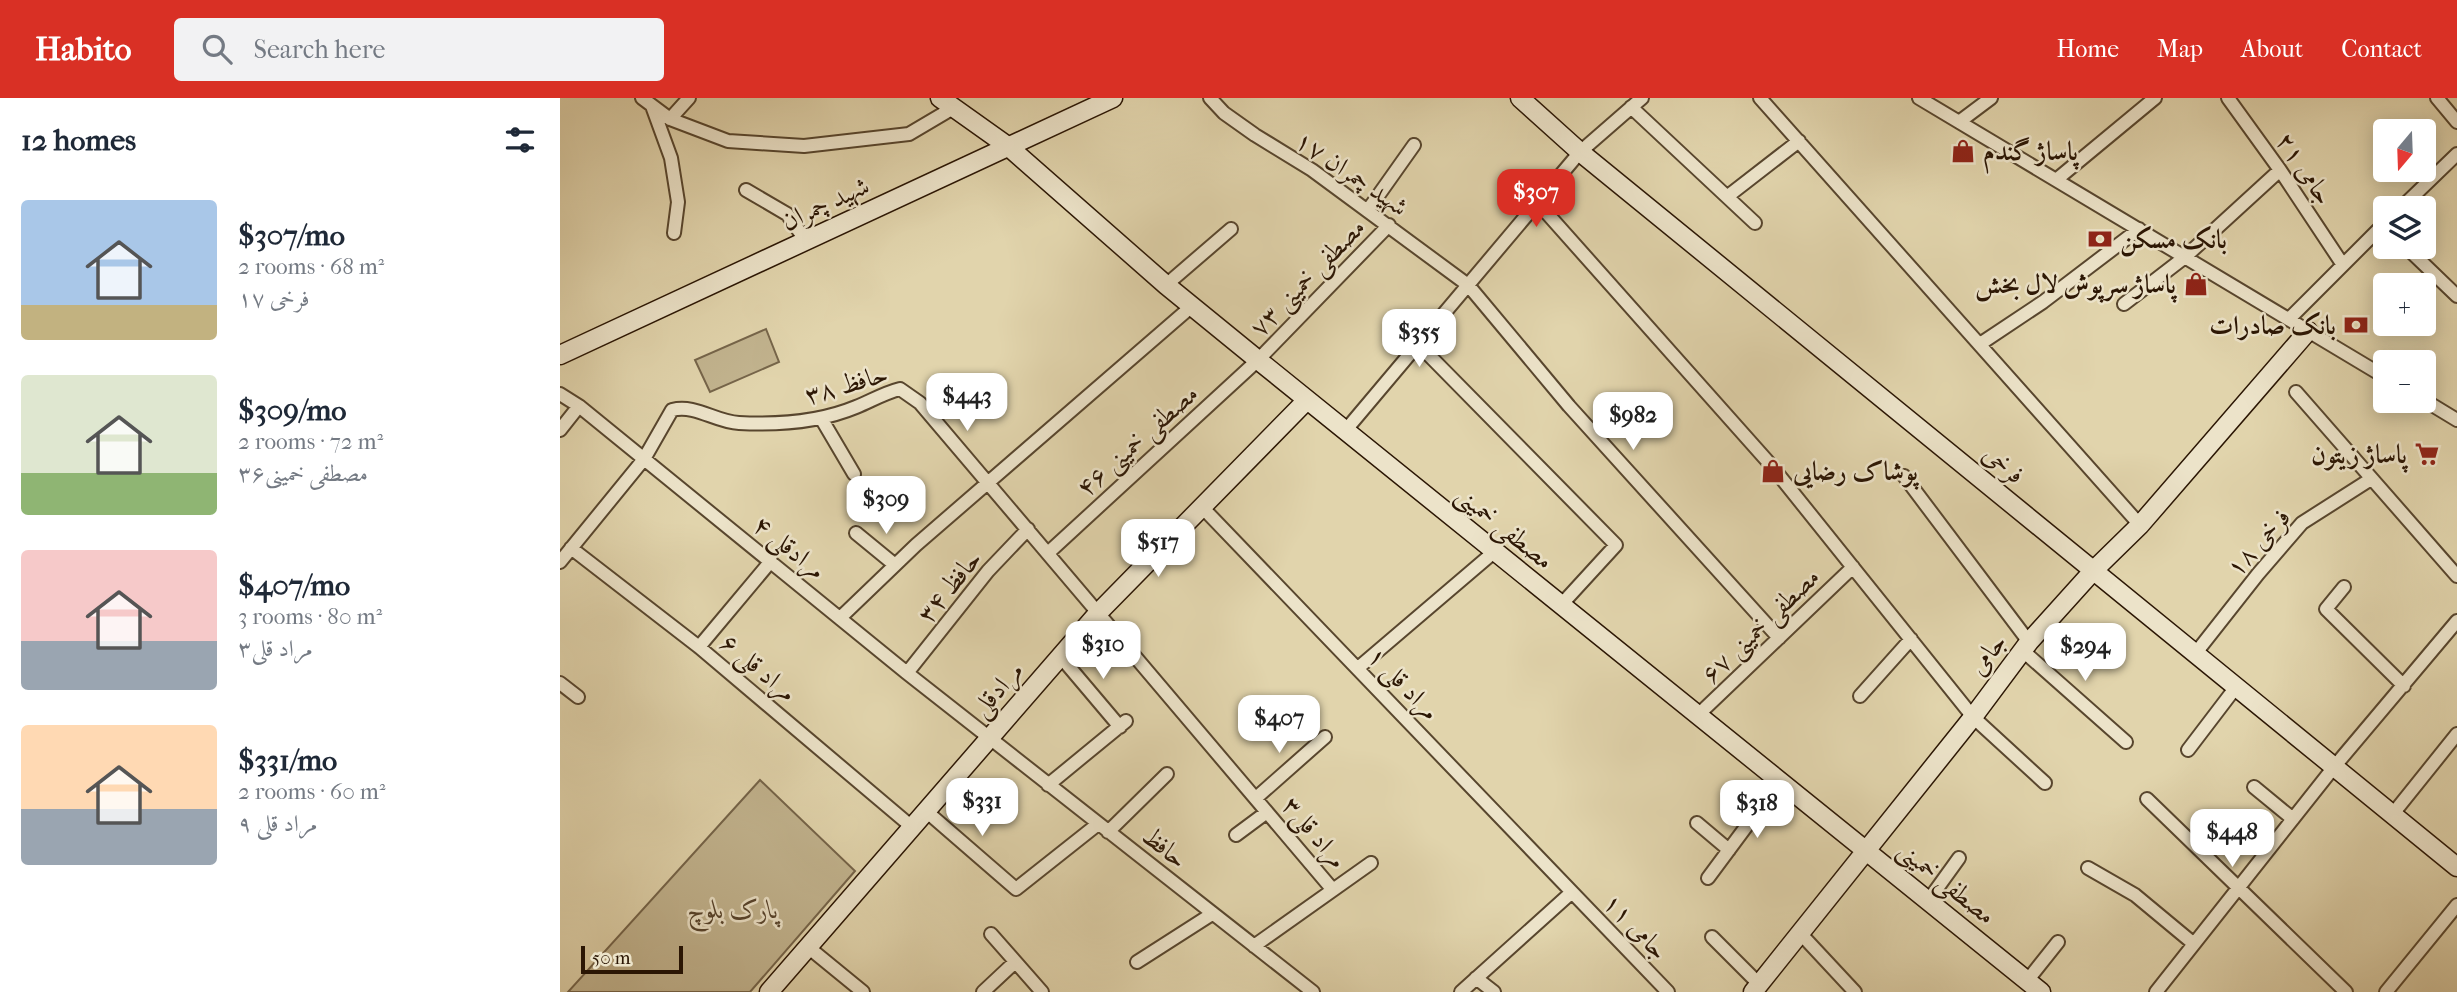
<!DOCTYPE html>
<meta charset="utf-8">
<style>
body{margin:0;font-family:"IM FELL French Canon",Amiri,serif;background:#f2f2f3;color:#1f2937;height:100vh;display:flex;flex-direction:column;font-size:26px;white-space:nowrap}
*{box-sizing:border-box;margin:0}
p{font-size:23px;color:#747a83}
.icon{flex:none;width:38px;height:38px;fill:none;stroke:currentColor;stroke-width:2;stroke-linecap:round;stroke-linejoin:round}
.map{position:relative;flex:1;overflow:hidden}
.sheet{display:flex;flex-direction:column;background:#fff;width:560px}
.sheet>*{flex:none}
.needle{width:46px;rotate:199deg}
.fabs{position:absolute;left:1813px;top:21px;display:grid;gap:14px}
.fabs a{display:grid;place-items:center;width:63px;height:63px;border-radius:7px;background:#fff;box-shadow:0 4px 18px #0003;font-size:35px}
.scale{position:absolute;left:21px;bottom:18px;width:102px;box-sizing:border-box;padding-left:7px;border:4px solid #2b1604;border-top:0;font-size:19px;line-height:24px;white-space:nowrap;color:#2b1604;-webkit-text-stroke:5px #ece3c9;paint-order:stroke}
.price{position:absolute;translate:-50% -60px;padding:0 16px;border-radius:14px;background:#fff;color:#222;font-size:23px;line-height:46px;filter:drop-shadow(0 2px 4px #0008)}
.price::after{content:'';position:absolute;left:50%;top:42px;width:21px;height:16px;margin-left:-10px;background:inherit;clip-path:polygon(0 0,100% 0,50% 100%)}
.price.current{background:#d93025;color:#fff}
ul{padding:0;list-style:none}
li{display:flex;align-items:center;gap:21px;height:175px;padding:0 21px}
li span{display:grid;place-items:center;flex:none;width:196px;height:140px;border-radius:7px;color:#555}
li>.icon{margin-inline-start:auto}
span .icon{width:84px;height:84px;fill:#fffc;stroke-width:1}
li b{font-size:30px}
h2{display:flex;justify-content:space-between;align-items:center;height:84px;padding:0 21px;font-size:30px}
header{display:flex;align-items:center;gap:42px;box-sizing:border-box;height:98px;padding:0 35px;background:#d93025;color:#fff}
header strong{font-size:33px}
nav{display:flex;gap:38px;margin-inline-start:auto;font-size:24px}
.search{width:490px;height:63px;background:#f2f2f3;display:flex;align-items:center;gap:18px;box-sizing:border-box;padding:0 24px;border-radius:7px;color:#747a83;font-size:26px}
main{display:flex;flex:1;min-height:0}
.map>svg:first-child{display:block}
</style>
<header>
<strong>Habito</strong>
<div class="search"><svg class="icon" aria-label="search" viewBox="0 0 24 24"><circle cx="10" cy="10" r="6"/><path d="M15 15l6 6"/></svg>Search here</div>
<nav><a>Home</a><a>Map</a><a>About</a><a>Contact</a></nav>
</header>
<main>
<section class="sheet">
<h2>12 homes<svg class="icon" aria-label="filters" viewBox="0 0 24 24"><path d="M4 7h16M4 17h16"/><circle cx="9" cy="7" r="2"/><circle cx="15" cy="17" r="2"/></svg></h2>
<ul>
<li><span style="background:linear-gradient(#a9c7e8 75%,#c2b280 0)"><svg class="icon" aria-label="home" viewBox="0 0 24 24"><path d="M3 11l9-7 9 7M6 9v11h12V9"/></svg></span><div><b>$307/mo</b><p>2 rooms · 68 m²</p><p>فرخی ۱۷</p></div></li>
<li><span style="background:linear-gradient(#dfe7d0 70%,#8fb573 0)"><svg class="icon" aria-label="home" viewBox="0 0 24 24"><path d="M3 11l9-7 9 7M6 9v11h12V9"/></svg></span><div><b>$309/mo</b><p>2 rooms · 72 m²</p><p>مصطفی خمینی۳۶</p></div></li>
<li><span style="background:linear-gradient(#f6c9c9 65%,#9aa5b1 0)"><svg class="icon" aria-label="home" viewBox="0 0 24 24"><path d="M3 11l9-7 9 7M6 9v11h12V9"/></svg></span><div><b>$407/mo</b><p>3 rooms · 80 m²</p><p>مراد قلی۳</p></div></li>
<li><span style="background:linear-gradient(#ffd9b3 60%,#9aa5b1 0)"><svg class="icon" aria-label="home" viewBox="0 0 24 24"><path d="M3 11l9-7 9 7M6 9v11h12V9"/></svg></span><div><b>$331/mo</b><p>2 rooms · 60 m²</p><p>مراد قلی ۹</p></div></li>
</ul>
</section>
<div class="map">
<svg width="1897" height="894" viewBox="0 0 1897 894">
<rect width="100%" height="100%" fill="#e1d4ac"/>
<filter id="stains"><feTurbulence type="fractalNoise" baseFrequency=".00286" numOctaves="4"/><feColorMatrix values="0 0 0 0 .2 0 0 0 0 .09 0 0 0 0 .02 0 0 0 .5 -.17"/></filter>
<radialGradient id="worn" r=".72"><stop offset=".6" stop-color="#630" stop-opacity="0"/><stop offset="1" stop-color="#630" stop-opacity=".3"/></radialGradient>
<path fill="#c2b48f" stroke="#76654a" stroke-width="2" d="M 206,231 L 219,264 L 150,294 L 135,262 Z
M 200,682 L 295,773 L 190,894 L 8,894 Z"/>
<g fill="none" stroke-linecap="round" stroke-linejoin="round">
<g stroke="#58462e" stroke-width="16">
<path id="street" d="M 82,0 L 110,21 L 168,43 L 244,48 L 349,36 L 393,10
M 650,0 L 664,15 L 695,37 L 752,72 L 908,187 L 1009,308 L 1219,540
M 1200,0 L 1580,427
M 1359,0 L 1825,279
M 1668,0 L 1720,72 L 1783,167
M 1877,0 L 1897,24
M 92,8 L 111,60 L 118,104 L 114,135
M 1071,9 L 1195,125
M 110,21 L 129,0
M 1399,24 L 1431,0
M 1496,82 L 1595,0
M 186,92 L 227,116 L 246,143
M 1168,98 L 1239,43
M 977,104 L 1210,366 L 1413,619 L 1485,685
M 1841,110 L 1897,56
M 808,112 L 854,47
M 1846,149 L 1897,198
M 606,187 L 671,131
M 1564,206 L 1625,159 L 1720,72
M 1729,221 L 1825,125
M 858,246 L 1056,447 L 1001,507
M 1420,246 L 1483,204 L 1579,131
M 1736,294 L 1897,478
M 0,296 L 19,308 L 347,575 L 753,894
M 1864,302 L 1897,322
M 261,320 L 294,376
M 0,332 L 19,308
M 785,333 L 1020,54 L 1082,0
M 1344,378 L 1469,544
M 642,409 L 1108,894
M 296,435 L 335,467
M 11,450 L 139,549 L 352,729
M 488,455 L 698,262 L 829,127
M 0,464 L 84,361 L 112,312 C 136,306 155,324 179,325 C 218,327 260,324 296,309 C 311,303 324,295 340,291 L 360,305 L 773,792
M 1784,489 L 1766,511 L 1844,588
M 280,520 L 356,447 L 632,208
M 139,549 L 211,463
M 1462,552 L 1566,644
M 1635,556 L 1698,476 L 1742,425 L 1811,381
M 500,558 L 560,629
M 798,570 L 934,454
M 347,575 L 428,473 L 468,431
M 0,585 L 18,599
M 1300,598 L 1351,541
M 1138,617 L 1293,469
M 1628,652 L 1676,589
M 488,687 L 566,623
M 1694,689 L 1733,721
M 696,700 L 765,639
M 1587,701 L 1786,894
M 366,713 L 456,791 L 538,726
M 1832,717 L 1897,636
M 1137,725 L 1169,752
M 548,734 L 607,676
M 676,737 L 707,714
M 1528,770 L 1575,797 L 1634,846
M 1148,780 L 1220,683
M 1368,803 L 1399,760
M 1240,835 L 1295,894
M 431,836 L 482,894
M 1152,839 L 1199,886
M 694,848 L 811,765
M 248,849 L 303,894
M 577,864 L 652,816
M 916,880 L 934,894
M 1467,883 L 1498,844
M 423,894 L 455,864
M 901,894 L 1012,794
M 1596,894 L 1774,669 L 1897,523
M 1826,894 L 1897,807"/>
</g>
<g stroke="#2b1604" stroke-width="21">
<path id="secondary" d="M 380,0 L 449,49 L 606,187 L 698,262 L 1481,894
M 960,0 L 1020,54 L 1897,769
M 0,257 L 553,0
M 209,894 L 539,514 L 747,302
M 1193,894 L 1413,619 L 1469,544 L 1533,473 L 1580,427 L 1748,233"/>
</g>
<use href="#street" stroke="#ece3c9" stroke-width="12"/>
<use href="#secondary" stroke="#ece3c9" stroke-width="18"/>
</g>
<defs>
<g id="shop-bare" transform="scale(1.89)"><path d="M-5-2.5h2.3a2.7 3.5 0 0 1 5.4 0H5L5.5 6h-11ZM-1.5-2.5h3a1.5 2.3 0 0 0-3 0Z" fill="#8f2418" stroke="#ece3c9" stroke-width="2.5" paint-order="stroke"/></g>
<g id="bank-bare" transform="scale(1.89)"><path d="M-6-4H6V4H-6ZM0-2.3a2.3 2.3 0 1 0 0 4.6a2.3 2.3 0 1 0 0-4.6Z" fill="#8f2418" stroke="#ece3c9" stroke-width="2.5" paint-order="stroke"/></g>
<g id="supermarket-bare" transform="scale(1.89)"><path d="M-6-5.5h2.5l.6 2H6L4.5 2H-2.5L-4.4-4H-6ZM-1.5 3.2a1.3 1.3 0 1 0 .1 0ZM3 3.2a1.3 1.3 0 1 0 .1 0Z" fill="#8f2418" stroke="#ece3c9" stroke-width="2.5" paint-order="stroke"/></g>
</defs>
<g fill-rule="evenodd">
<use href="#shop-bare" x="1403" y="53"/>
<use href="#bank-bare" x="1540" y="141"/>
<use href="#shop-bare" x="1636" y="186"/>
<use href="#bank-bare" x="1796" y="227"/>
<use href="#supermarket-bare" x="1867" y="356"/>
<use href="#shop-bare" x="1213" y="373"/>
</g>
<g text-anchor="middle" stroke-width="5" stroke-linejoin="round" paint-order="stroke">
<g font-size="26" font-weight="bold" fill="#2b1604" stroke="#ece3c9" text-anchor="start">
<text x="1423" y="62">پاساژ گندم</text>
<text x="1560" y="150">بانک مسکن</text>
<text x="1616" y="195" text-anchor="end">پاساژ سرپوش لال بخش</text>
<text x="1776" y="236" text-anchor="end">بانک صادرات</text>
<text x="1847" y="365" text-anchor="end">پاساژ زیتون</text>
<text x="1233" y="382">پوشاک رضایی</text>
</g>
<g font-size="26" fill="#2b1604" stroke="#ece3c9">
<text transform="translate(1745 70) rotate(56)" y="9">جامی ۲۱</text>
<text transform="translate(792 75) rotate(34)" y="9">شهید چمران ۱۷</text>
<text transform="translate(265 105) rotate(-25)" y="9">شهید چمران</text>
<text transform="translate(747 179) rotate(-46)" y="9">مصطفی خمینی ۷۳</text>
<text transform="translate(286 286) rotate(-16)" y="9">حافظ ۳۸</text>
<text transform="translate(577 342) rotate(-42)" y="9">مصطفی خمینی ۴۶</text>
<text transform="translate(1444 366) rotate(39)" y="9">فرخی</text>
<text transform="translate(945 429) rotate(39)" y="9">مصطفی خمینی</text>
<text transform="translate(1698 444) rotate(-48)" y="9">فرخی ۱۸</text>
<text transform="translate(230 449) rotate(39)" y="9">مرادقلی ۴</text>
<text transform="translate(389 488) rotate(-51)" y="9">حافظ ۳۴</text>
<text transform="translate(1200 527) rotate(-44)" y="9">مصطفی خمینی ۶۷</text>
<text transform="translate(1427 556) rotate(-54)" y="9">جامی</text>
<text transform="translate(199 569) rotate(40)" y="9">مراد قلی ۶</text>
<text transform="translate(844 585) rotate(46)" y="9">مراد قلی ۱</text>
<text transform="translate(437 591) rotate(-49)" y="9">مرادقلی</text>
<text transform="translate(755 734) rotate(50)" y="9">مراد قلی۳</text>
<text transform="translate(605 749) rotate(38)" y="9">حافظ</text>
<text transform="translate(1387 784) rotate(39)" y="9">مصطفی خمینی</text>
<text transform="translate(1076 828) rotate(46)" y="9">جامی ۱۱</text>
</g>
<g font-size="26" font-style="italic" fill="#58452e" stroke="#ece3c9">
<text x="173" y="820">پارک بلوچ</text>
</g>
</g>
<rect width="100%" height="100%" filter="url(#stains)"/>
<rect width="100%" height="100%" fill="url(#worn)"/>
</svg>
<div class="fabs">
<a><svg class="needle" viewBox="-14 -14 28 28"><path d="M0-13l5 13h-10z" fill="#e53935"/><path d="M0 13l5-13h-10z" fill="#747a83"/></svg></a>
<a><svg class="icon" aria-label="layers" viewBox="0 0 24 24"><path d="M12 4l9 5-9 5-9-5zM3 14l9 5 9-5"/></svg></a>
<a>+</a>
<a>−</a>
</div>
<div class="scale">50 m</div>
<b class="price current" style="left:976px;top:131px">$307</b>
<b class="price" style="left:859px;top:271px">$355</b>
<b class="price" style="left:407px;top:335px">$443</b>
<b class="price" style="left:1073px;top:354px">$982</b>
<b class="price" style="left:326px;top:438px">$309</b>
<b class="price" style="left:598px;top:481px">$517</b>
<b class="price" style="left:543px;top:583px">$310</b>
<b class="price" style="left:1525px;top:585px">$294</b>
<b class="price" style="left:719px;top:657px">$407</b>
<b class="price" style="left:422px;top:740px">$331</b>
<b class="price" style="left:1197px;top:742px">$318</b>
<b class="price" style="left:1672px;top:771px">$448</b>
</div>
</main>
